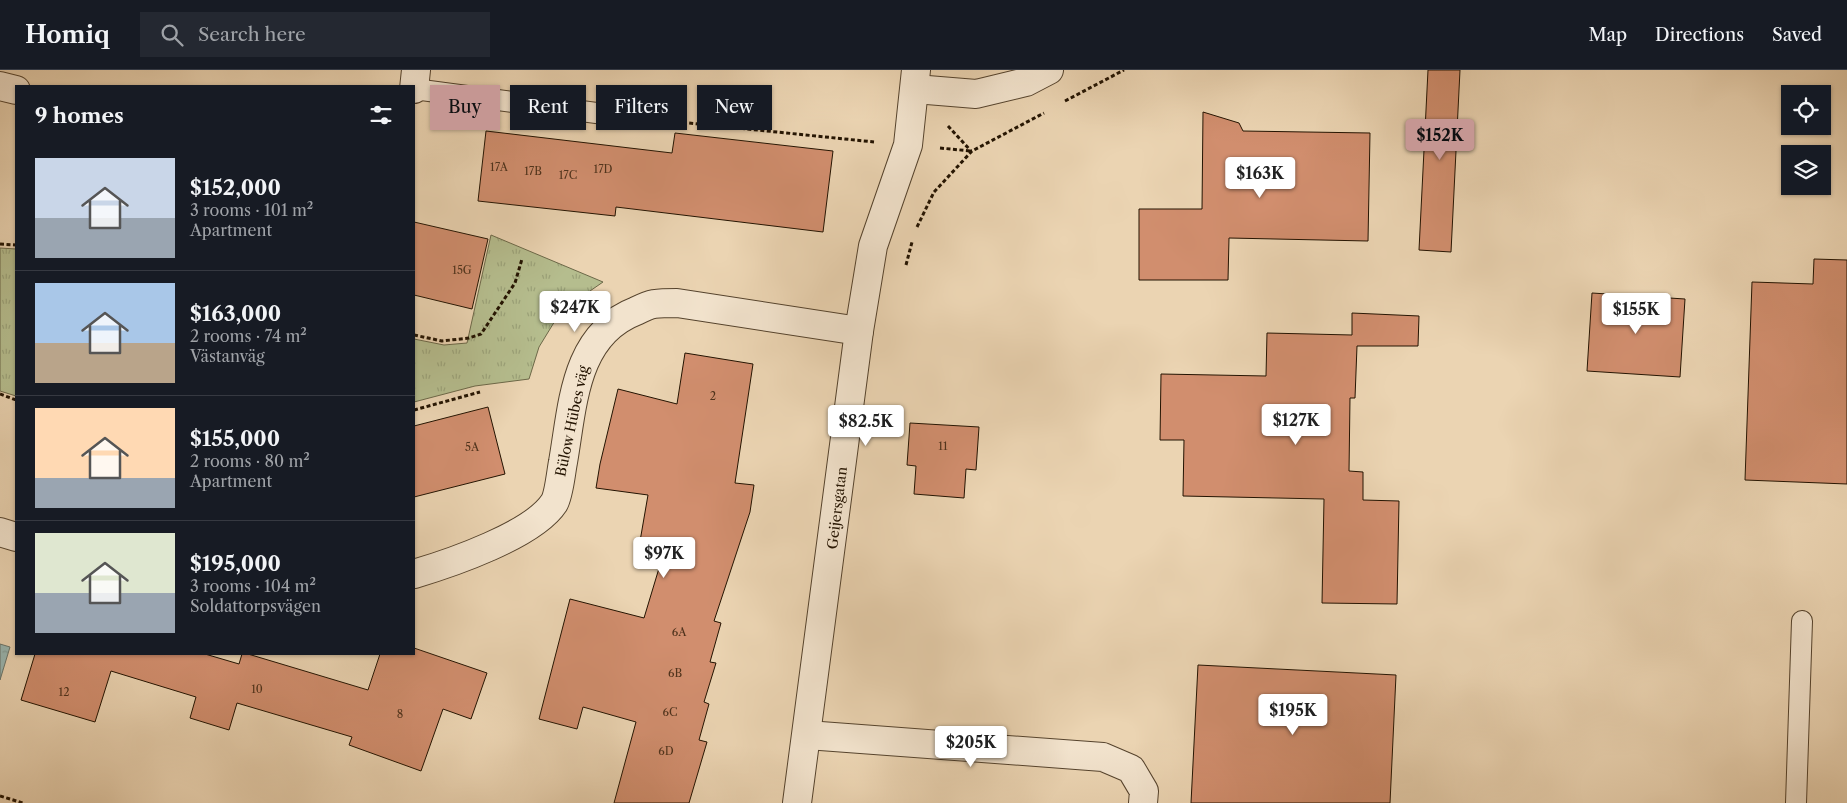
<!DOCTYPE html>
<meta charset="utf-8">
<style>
body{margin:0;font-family:"Libre Caslon Text",serif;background:#242831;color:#f1f3f6;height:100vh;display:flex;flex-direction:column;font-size:19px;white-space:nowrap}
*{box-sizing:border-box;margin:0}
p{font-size:16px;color:#9ea1a6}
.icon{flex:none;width:28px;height:28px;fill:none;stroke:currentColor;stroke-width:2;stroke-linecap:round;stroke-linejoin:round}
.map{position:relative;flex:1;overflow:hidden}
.details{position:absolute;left:15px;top:15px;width:400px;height:570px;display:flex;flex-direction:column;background:#171b24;border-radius:0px;box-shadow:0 1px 4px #0004}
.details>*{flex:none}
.guide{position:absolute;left:430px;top:15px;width:475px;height:45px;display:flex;gap:10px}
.tools{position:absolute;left:1781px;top:15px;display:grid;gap:10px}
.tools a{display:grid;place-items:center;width:50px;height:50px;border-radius:0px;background:#171b24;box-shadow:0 1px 4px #0004;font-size:25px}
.price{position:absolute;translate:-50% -42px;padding:0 11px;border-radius:5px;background:#fff;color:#222;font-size:16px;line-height:32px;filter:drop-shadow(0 1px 2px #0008)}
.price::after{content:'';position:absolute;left:50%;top:30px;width:15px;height:11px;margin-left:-8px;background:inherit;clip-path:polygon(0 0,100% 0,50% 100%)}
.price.selected{background:#c59692;color:#111}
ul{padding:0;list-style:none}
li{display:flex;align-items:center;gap:15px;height:125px;padding:0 20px}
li+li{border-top:1px solid #363941}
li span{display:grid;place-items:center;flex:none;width:140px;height:100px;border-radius:0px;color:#555}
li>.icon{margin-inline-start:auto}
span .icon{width:60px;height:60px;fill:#fffc;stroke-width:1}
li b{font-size:21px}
h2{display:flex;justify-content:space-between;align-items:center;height:60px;padding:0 20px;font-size:21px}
.chip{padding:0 18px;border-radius:0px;background:#171b24;box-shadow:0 1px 4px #0004;font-size:18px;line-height:45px}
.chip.selected{background:#c59692;color:#111}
header{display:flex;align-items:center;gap:30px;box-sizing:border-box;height:70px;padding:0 25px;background:#171b24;border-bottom:1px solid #363941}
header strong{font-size:24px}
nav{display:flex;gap:28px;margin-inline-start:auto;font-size:18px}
.search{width:350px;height:45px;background:#242831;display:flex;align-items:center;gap:12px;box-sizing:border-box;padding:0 18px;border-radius:0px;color:#9ea1a6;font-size:19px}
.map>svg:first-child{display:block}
</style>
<header>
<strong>Homiq</strong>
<div class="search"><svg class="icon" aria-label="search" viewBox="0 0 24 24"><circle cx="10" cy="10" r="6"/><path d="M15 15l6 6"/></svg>Search here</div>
<nav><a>Map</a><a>Directions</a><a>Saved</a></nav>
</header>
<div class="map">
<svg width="1847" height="733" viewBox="0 0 1847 733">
<defs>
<pattern id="grass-tufts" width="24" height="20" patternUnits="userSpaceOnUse" patternTransform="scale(1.25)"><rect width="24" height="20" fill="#b5bd8e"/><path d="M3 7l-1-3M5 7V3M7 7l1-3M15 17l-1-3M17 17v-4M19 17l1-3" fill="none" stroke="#9ba279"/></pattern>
<pattern id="water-ripples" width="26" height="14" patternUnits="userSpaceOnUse" patternTransform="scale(1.25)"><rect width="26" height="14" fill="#99b7b2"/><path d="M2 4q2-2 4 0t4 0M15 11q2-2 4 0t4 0" fill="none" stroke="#849c97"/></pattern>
</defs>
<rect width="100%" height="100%" fill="#ebd4b2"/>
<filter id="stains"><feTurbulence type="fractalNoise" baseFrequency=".004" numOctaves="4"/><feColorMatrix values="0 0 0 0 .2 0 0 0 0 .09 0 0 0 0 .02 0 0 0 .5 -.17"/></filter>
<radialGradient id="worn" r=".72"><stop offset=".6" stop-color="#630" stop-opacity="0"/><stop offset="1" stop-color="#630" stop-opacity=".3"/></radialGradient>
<path fill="url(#grass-tufts)" stroke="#6c6848" d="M 491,165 L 603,212 L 561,241 L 539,277 L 529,309 L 475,316 L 414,332 L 414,269 L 444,275 L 467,273 Z
M 0,178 L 16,179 L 16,326 L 0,321 Z"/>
<path fill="url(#water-ripples)" stroke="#6a756b" d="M 0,574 L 10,577 L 0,610 Z"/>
<path fill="#d18e6e" stroke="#231301" d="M 1428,0 L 1460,0 L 1451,182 L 1419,180 Z
M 1203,42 L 1239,53 L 1243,61 L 1370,63 L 1368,171 L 1229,168 L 1228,210 L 1139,210 L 1139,139 L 1202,139 Z
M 486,61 L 672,83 L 675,63 L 833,81 L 823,162 L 616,137 L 615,146 L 478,131 Z
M 414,152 L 488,169 L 472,239 L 414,225 Z
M 1814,189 L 1847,190 L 1847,414 L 1745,410 L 1752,212 L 1813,214 Z
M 1592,223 L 1685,229 L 1680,307 L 1587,301 Z
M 1352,243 L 1419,246 L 1418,276 L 1357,276 L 1355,328 L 1350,328 L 1349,401 L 1363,402 L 1363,430 L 1399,431 L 1397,534 L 1322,533 L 1324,429 L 1183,426 L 1184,370 L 1160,370 L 1161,304 L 1266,306 L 1267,263 L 1352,265 Z
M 685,283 L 753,294 L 735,413 L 754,415 L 750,442 L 714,551 L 721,553 L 710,592 L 716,593 L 704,632 L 709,634 L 699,670 L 707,672 L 689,733 L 614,733 L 636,652 L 583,637 L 577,659 L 539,649 L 570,529 L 644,548 L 663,485 L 639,477 L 648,425 L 596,418 L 600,394 L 618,319 L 677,334 Z
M 488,337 L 505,404 L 414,427 L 414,356 Z
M 910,353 L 979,357 L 976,400 L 966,399 L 964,428 L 914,424 L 916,396 L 907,395 Z
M 414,578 L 487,603 L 471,649 L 443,639 L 421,701 L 349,675 L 352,667 L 237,633 L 229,660 L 190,648 L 196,627 L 111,601 L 95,652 L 21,630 L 35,584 L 205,584 L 239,594 L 242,584 L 248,584 L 368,620 L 380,584 L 414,584 Z
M 1198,595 L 1396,605 L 1390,733 L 1191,733 Z"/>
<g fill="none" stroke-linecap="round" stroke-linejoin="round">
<g stroke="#55432d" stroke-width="22">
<path id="service" d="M 414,19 L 604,44
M 1796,733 L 1802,551"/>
</g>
<g stroke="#55432d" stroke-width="30">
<path id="minor" d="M 0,16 L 16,20
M 414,19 L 416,0
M 915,19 L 976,24 L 1026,12 L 1049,0
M 0,462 L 16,467
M 414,504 C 451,493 533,465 554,433 C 559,425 561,402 563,392 C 573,335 574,265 636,241 C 642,238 648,235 654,234 C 661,233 669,233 677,233 L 859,261
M 807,665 L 1103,687 L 1131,699 L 1144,721 L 1143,733"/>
</g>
<g stroke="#55432d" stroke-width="30">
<path id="tertiary" d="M 797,733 L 859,261 L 873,176 L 908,75 L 916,0"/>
</g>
<path stroke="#231301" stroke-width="3" stroke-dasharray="4 2.5" stroke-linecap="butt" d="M 1065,31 L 1124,0
M 631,47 L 874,72
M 948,56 L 971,81
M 940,78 L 971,81
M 917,157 L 934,122 L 972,81 L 1044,43
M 0,174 L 16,175
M 906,195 L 912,172
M 414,265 L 442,271 L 469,268 L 481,264 L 515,213 L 522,189
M 0,324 L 16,330
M 414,340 L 480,322
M 0,726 L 23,733"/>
<use href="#service" stroke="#f2e3cd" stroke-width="20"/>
<use href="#minor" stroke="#f2e3cd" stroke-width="28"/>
<use href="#tertiary" stroke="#f2e3cd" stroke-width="28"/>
</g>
<g text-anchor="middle" stroke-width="4" stroke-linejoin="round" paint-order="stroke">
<g font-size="11" fill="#4e321c">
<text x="499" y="101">17A</text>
<text x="603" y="103">17D</text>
<text x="533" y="105">17B</text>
<text x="568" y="109">17C</text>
<text x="462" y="204">15G</text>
<text x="713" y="330">2</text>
<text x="943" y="380">11</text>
<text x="472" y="381">5A</text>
<text x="679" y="566">6A</text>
<text x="675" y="607">6B</text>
<text x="257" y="623">10</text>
<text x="64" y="626">12</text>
<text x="670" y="646">6C</text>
<text x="400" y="648">8</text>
<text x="666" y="685">6D</text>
</g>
<g font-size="14" fill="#231301" stroke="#f2e3cd">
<text transform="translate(572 351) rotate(-78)" y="5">Bülow Hübes väg</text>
<text transform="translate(837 438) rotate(-83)" y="5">Geijersgatan</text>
</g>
</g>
<rect width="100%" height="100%" filter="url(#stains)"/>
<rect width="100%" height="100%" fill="url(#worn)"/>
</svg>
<div class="tools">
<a><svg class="icon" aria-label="locate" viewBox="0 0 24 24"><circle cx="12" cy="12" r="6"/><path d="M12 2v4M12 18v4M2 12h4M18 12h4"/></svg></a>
<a><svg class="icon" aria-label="layers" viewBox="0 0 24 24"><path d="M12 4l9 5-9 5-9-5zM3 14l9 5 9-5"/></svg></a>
</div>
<b class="price selected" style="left:1440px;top:91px">$152K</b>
<b class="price" style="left:1260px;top:129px">$163K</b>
<b class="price" style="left:575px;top:263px">$247K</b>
<b class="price" style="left:1636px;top:265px">$155K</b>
<b class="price" style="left:1296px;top:376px">$127K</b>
<b class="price" style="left:866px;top:377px">$82.5K</b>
<b class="price" style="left:664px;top:509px">$97K</b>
<b class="price" style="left:1293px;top:666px">$195K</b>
<b class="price" style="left:971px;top:698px">$205K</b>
<div class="guide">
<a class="chip selected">Buy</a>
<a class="chip">Rent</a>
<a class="chip">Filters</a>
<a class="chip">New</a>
</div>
<section class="details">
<h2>9 homes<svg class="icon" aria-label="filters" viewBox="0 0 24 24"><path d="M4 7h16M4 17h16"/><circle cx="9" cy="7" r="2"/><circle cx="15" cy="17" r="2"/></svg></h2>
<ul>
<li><span style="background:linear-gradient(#c9d6e8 60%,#9aa5b1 0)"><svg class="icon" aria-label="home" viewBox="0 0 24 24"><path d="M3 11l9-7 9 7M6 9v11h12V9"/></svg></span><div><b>$152,000</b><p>3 rooms · 101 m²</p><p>Apartment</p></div></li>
<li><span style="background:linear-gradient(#a9c7e8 60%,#b9a48a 0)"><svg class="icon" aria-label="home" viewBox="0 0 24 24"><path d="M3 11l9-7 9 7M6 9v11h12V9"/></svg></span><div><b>$163,000</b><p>2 rooms · 74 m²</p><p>Västanväg</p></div></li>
<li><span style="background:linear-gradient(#ffd9b3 70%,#9aa5b1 0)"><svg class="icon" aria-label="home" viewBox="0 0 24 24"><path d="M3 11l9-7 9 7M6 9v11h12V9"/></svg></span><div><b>$155,000</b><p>2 rooms · 80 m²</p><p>Apartment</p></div></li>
<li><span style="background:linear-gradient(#dfe7d0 60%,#9aa5b1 0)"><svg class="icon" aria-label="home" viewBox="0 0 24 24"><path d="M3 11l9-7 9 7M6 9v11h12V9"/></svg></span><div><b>$195,000</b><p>3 rooms · 104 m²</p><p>Soldattorpsvägen</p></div></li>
</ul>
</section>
</div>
